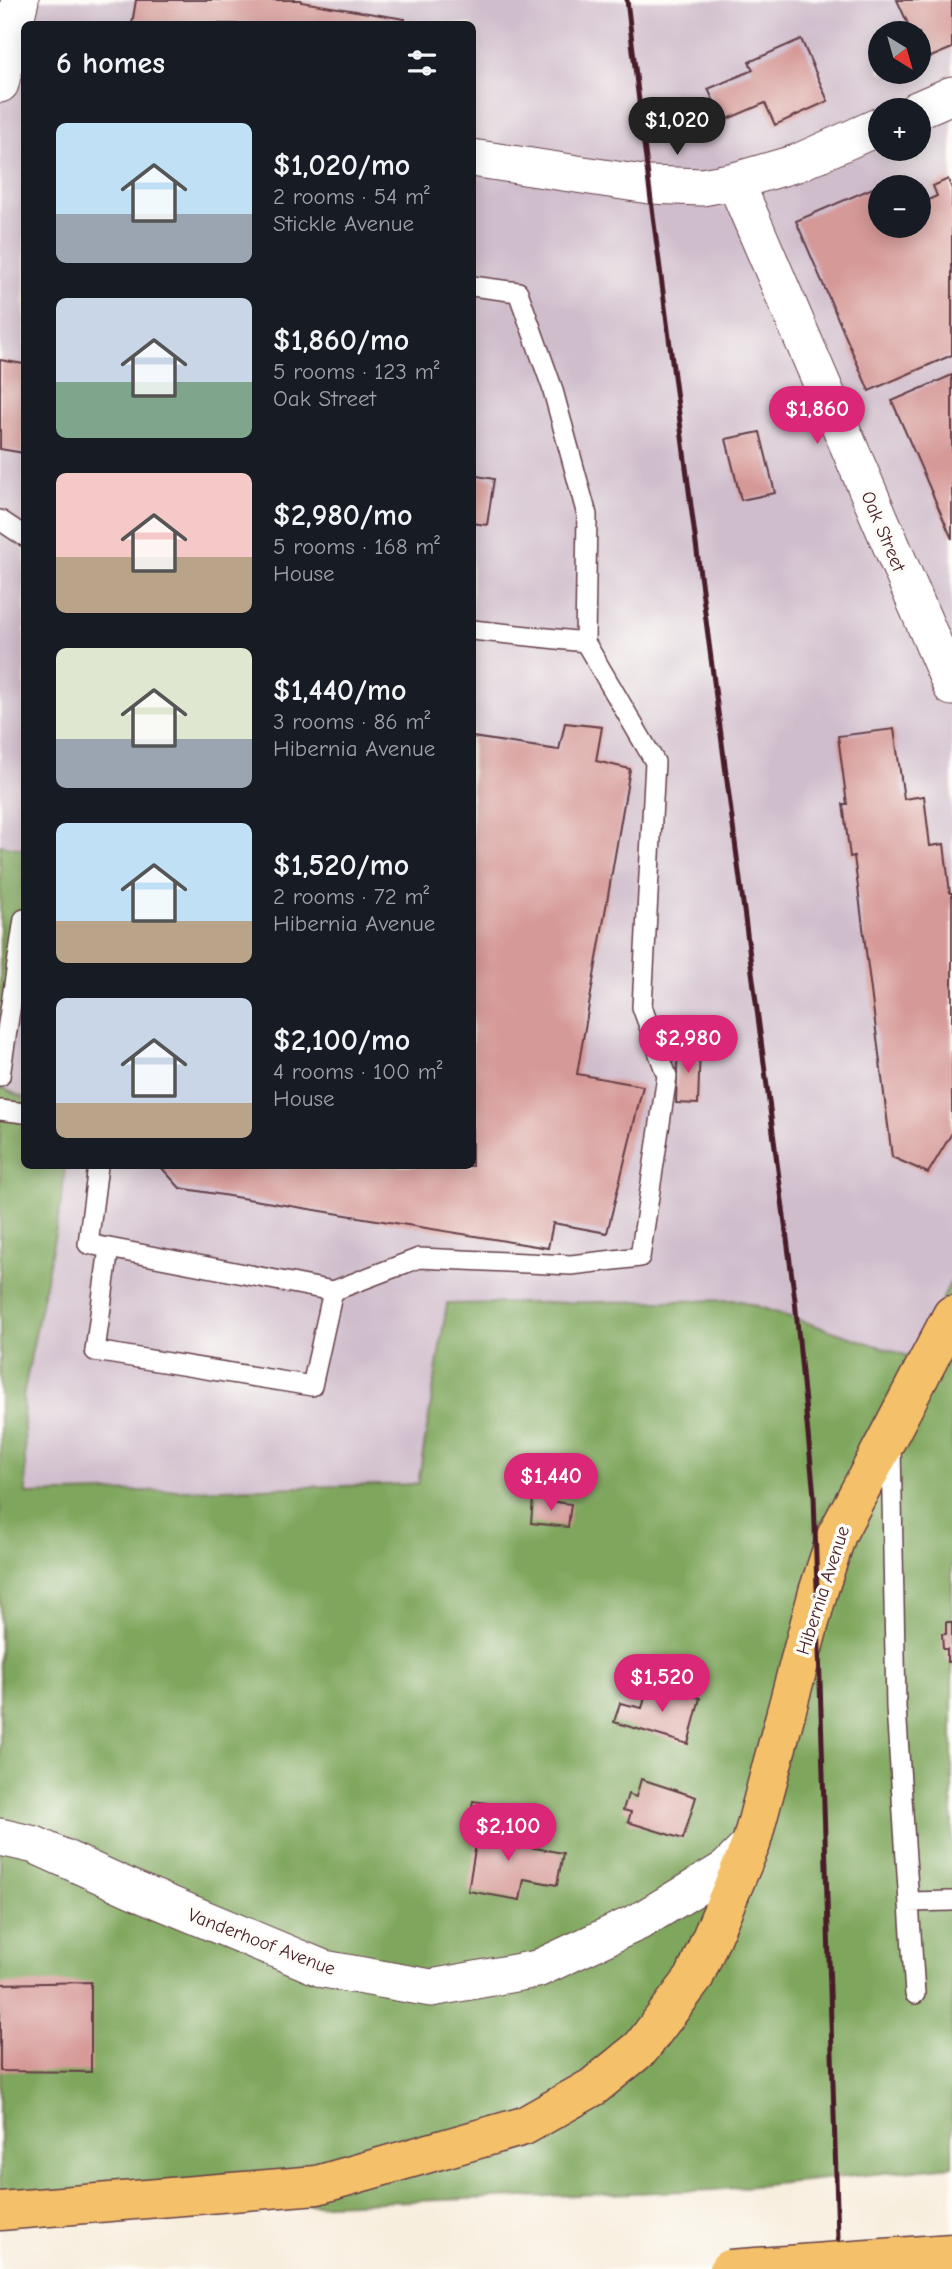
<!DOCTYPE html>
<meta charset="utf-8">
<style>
body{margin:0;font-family:"Comic Neue",sans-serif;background:#242831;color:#f1f3f6;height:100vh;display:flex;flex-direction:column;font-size:26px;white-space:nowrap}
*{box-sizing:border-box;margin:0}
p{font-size:23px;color:#9ea1a6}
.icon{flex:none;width:38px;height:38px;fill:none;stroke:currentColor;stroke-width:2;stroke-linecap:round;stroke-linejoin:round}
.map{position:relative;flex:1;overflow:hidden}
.drawer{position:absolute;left:21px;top:21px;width:455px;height:1148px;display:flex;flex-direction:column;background:#171b24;border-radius:10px;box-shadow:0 4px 18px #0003}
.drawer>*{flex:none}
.needle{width:46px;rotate:143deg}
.controls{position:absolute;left:868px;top:21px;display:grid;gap:14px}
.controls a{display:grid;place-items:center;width:63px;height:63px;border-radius:50%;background:#171b24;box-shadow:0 4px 18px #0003;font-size:35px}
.price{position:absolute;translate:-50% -60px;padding:0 16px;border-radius:24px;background:#db2777;color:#fff;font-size:23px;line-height:46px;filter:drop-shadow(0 2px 4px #0008)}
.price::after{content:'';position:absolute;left:50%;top:42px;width:21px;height:16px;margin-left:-10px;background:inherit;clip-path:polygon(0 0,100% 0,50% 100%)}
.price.on{background:#222;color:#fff}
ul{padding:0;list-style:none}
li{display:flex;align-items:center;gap:21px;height:175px;padding:0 35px}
li span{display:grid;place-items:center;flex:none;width:196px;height:140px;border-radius:10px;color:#555}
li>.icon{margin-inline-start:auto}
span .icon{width:84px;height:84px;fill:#fffc;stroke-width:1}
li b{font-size:30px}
h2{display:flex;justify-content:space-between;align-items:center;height:84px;padding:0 35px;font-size:30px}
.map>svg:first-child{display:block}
</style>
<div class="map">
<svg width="952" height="2269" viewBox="0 0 952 2269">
<rect width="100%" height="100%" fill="#fdfcf7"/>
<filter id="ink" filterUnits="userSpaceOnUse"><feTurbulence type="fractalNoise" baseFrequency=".0143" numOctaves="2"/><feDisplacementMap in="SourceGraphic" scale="14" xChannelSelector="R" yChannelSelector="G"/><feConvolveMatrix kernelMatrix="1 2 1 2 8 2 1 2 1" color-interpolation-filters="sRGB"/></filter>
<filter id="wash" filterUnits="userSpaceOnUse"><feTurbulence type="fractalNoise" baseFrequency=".00686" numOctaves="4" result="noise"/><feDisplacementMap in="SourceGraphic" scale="28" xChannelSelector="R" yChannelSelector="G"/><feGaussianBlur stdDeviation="1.57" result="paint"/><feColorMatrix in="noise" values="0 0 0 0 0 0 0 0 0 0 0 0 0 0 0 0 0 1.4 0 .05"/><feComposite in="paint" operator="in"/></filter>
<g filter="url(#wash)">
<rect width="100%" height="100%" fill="#f8eede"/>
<path fill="#d0bdcc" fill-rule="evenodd" d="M 0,0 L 952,0 L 952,1279 L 915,1358 L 447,1304 L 418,1484 L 26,1494 L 23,1396 L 61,1203 L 65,1166 L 472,1166 L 472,24 L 24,24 L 24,849 L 0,845 ZM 880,33 L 919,33 L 919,72 L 880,72 ZM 880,110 L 919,110 L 919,149 L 880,149 ZM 880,187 L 919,187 L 919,226 L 880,226 Z
M 24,989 L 24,1098 L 0,1087 L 0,1049 Z"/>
<path fill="#7ea65c" stroke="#646244" stroke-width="2" d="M 0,845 L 24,849 L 24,989 L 0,1049 Z
M 0,1087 L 24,1098 L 24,1166 L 65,1166 L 61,1203 L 23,1396 L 26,1494 L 418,1484 L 447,1304 L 738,1300 L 914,1358 L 952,1279 L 952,2166 L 715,2190 L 275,2206 L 0,2204 Z"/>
<g id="blocks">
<path fill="#d59997" d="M 136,0 L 301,0 L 301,2 L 405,19 L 404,24 L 132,24 Z
M 897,0 L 952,0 L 952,48 L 924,60 L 919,49 L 919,33 L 912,33 Z
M 801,39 L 828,101 L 775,125 L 765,103 L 723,121 L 708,89 L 753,70 L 749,62 Z
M 948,179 L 952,189 L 952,355 L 869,391 L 796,221 L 889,181 L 892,187 L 880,187 L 880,226 L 919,226 L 919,204 L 937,196 L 933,186 Z
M 0,360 L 24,364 L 24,453 L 0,449 Z
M 952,375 L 952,539 L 892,401 Z
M 760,432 L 775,493 L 741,500 L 726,439 Z
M 472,475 L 494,479 L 487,525 L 472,523 Z
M 565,723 L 602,727 L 596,761 L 630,769 L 577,1074 L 643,1086 L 607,1233 L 553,1223 L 548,1248 L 180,1188 L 160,1166 L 472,1166 L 472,737 L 559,750 Z
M 894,729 L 904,799 L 924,796 L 930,846 L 944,844 L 950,893 L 952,893 L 952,1133 L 928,1173 L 892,1157 L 854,856 L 850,857 L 843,804 L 847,804 L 838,736 Z
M 678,1046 L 700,1047 L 698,1104 L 676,1103 Z
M 533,1499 L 571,1504 L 568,1527 L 531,1523 Z
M 946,1622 L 952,1622 L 952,1661 L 947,1662 L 947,1649 L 943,1649 L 942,1634 L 946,1634 Z
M 649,1684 L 700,1698 L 688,1744 L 614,1722 L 620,1703 L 642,1708 Z
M 641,1779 L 696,1797 L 683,1839 L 628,1822 L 631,1812 L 623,1810 L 628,1794 L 636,1797 Z
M 473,1801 L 487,1803 L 483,1828 L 493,1829 L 491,1840 L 563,1853 L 557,1885 L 524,1879 L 520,1900 L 468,1891 L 479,1826 L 469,1824 Z
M 91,1982 L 91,2072 L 0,2071 L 0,1984 Z"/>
</g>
</g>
<g filter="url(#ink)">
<use href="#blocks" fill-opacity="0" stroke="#643e46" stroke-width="2"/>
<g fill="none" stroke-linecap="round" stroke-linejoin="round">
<g stroke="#643e46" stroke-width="22">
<path id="lane" d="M 472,286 L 518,292 L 552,387 L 587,515 L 585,642 L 472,630
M 0,520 L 24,536
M 0,1076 L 24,919
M 0,1110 L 24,1113
M 98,1166 L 88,1244 L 333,1291 L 419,1258 L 571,1265 L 640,1257 L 667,1076 L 642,1007 L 655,762 L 585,642
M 109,1248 L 95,1351 L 312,1386 L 333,1291
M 891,1446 L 896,1707 L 915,1994
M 909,1902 L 952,1901"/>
</g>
<g stroke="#643e46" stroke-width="39">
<path id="street" d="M 0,84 L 20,0
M 917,110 L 952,95
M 472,158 L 649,185 L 702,187 L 735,181 L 797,163 L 880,126
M 735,181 L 952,687
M 0,1837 L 35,1845 L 132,1889 L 324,1969 L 431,1988 L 537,1969 L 640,1921 L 726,1869 L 751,1844"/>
</g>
<g stroke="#643e46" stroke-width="41">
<path id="primary" d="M 751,1844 L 818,1592 L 837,1534 L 952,1315"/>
</g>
<g stroke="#643e46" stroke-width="41">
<path id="highway" d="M 0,2211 L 317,2185 L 524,2126 L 593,2087 L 641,2048 L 694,1978 L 751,1844"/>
</g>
<use href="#lane" stroke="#fff" stroke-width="19"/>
<use href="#street" stroke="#fff" stroke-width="37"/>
<use href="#primary" stroke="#f4c16a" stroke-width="38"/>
<use href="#highway" stroke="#f4c16a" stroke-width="38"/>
<path stroke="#4a1f2b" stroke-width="5" d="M 627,0 L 649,185 L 795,1300 L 814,1496 L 839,2269"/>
<g stroke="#643e46" stroke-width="41" stroke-linecap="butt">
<path id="highway-bridge" d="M 729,2269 L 952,2253"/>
</g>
<use href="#highway-bridge" stroke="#f4c16a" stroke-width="38"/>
</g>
</g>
<g text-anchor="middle" stroke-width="7" stroke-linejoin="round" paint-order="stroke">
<g font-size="19" fill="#4a1f2b" stroke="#fdfcf7">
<text transform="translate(884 531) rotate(67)" y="7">Oak Street</text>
<text transform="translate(822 1590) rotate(-72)" y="7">Hibernia Avenue</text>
<text transform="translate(262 1941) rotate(21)" y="7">Vanderhoof Avenue</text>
</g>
</g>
</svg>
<div class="controls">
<a><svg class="needle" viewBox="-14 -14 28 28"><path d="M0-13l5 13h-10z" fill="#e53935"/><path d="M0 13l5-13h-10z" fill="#9ea1a6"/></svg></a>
<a>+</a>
<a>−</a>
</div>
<b class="price on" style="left:677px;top:157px">$1,020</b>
<b class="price" style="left:817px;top:446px">$1,860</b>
<b class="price" style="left:688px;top:1075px">$2,980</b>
<b class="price" style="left:551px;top:1513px">$1,440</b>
<b class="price" style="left:662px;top:1714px">$1,520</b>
<b class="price" style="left:508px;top:1863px">$2,100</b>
<section class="drawer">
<h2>6 homes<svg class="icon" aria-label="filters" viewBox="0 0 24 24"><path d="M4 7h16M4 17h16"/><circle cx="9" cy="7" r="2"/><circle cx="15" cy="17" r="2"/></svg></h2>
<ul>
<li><span style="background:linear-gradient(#bfe0f5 65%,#9aa5b1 0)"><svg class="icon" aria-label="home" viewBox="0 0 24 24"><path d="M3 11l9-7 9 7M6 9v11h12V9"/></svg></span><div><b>$1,020/mo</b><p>2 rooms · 54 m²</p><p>Stickle Avenue</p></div></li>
<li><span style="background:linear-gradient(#c9d6e8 60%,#7fa58c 0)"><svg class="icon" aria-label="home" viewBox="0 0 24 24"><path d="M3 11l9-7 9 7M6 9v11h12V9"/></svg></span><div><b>$1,860/mo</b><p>5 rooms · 123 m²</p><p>Oak Street</p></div></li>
<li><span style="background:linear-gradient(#f6c9c9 60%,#b9a48a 0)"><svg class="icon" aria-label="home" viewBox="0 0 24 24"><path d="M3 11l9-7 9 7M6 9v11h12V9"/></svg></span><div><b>$2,980/mo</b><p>5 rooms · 168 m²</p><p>House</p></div></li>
<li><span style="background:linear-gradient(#dfe7d0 65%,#9aa5b1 0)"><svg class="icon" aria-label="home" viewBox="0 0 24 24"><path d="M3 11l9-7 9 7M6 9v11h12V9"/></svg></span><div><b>$1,440/mo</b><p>3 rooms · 86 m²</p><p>Hibernia Avenue</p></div></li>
<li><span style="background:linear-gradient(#bfe0f5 70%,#b9a48a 0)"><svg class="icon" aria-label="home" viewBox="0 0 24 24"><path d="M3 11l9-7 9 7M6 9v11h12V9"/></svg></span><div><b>$1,520/mo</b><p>2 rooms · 72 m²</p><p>Hibernia Avenue</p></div></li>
<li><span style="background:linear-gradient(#c9d6e8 75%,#b9a48a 0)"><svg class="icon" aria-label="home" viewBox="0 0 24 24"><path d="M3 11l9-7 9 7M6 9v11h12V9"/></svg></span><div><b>$2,100/mo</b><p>4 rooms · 100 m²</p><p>House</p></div></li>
</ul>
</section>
</div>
